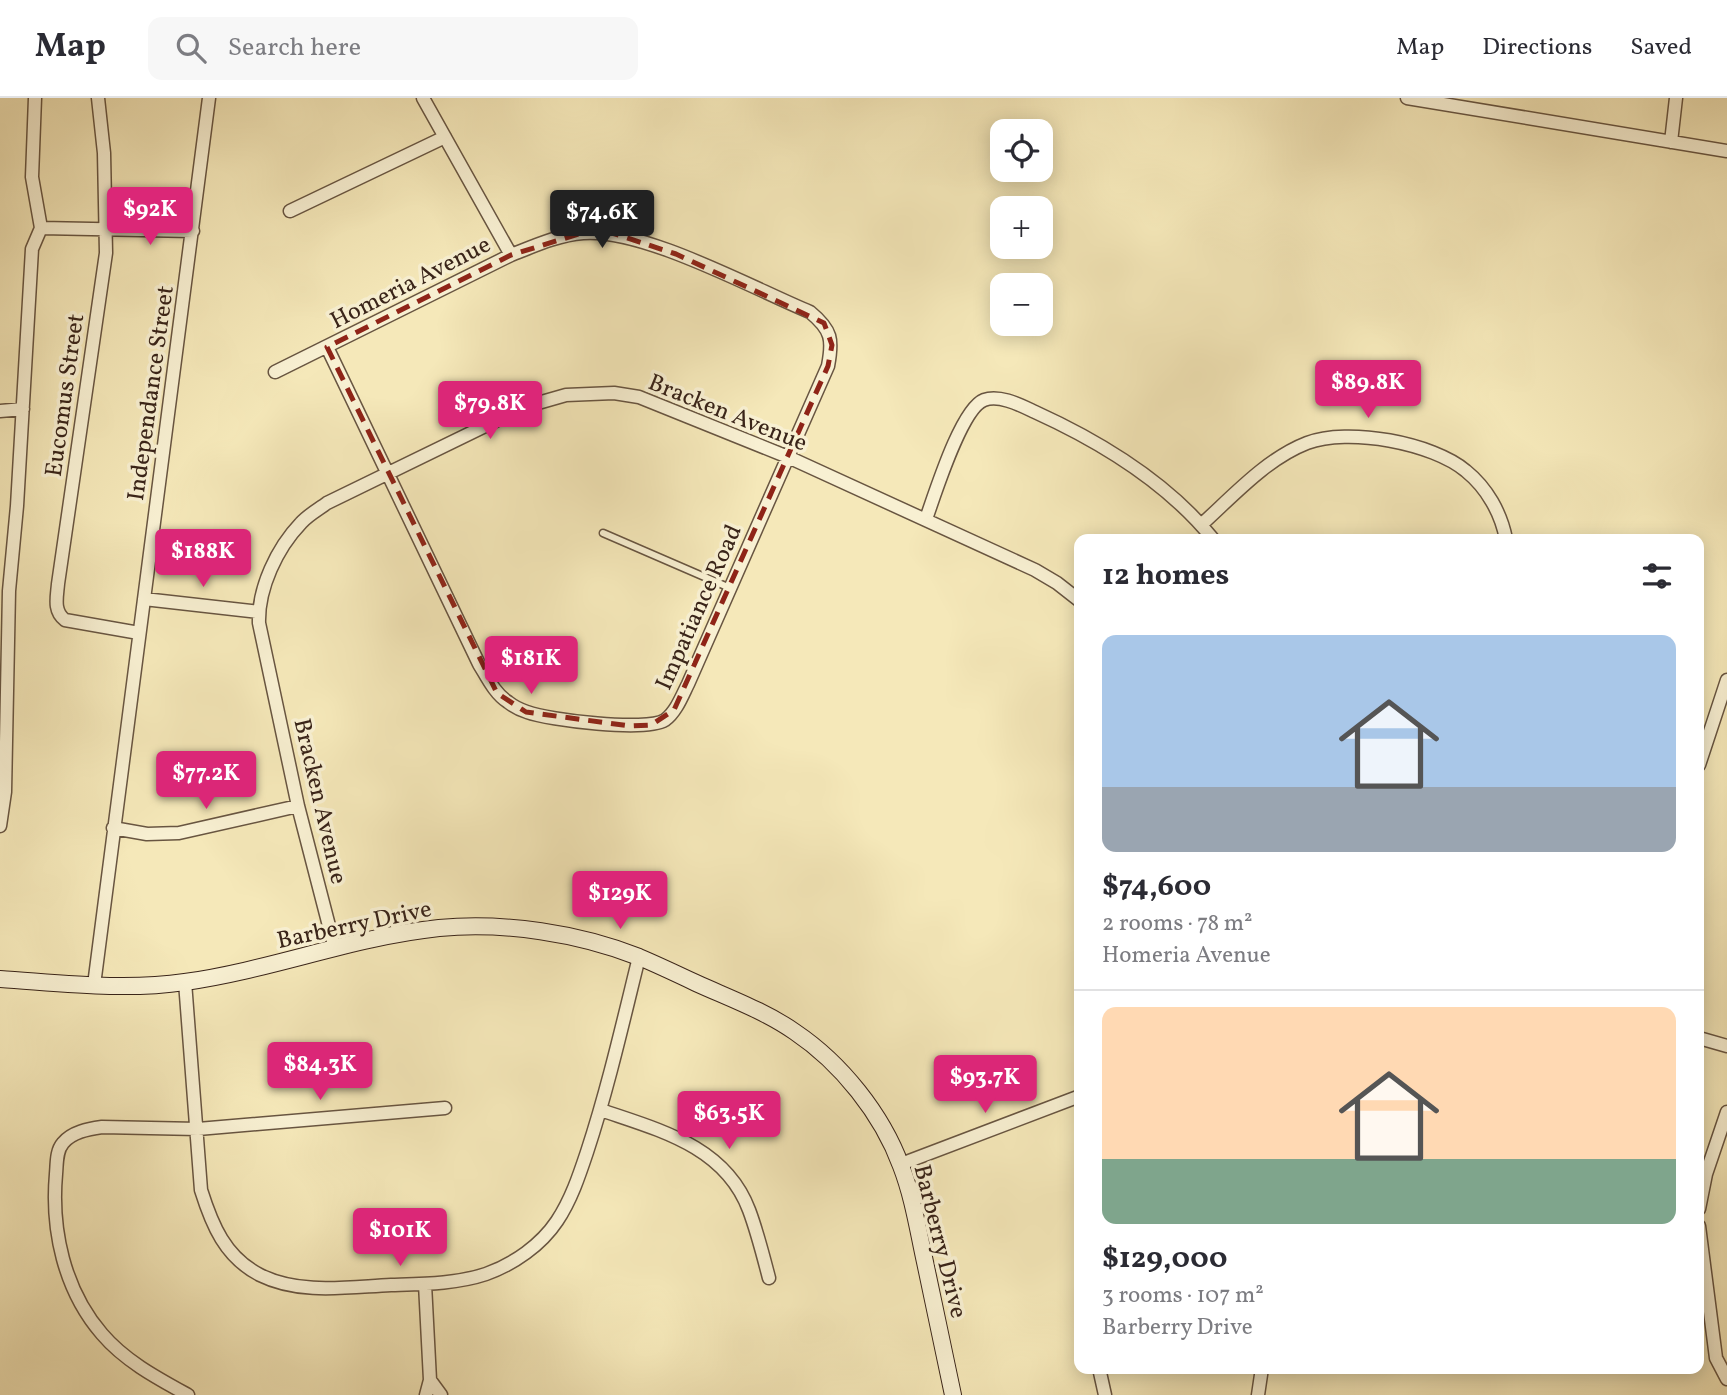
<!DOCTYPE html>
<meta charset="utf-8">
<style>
body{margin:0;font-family:Vollkorn,serif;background:#f7f7f7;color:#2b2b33;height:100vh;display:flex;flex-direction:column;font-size:26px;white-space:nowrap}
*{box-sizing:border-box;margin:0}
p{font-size:23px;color:#7c7c81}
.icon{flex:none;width:38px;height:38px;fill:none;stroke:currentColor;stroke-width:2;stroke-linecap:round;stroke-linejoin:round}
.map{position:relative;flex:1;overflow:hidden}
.sheet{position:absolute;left:1074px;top:436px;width:630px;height:840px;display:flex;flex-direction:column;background:#fff;border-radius:14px;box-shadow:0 4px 18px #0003}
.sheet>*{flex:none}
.buttons{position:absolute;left:990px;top:21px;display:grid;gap:14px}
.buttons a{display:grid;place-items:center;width:63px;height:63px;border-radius:14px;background:#fff;box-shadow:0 4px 18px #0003;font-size:35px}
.price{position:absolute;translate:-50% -60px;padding:0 16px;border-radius:7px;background:#db2777;color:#fff;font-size:23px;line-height:46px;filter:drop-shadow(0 2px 4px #0008)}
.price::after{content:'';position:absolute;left:50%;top:42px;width:21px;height:16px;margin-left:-10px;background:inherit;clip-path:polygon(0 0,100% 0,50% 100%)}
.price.active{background:#222;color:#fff}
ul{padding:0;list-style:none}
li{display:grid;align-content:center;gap:14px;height:371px;padding:0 28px}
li+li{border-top:2px solid #e1e1e2}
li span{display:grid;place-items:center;height:217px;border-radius:14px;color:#555}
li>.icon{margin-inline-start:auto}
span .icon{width:126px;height:126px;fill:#fffc;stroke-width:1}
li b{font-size:30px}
h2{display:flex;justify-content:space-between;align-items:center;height:84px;padding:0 28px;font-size:30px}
header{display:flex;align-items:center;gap:42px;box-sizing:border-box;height:98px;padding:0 35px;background:#fff;border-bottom:2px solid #e1e1e2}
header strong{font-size:33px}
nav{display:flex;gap:38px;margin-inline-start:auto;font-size:24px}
.search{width:490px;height:63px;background:#f7f7f7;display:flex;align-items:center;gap:18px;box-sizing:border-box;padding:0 24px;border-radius:14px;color:#7c7c81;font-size:26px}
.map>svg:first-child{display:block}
</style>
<header>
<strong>Map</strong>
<div class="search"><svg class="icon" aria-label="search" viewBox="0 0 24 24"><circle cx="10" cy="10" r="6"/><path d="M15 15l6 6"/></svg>Search here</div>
<nav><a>Map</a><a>Directions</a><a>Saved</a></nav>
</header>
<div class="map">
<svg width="1727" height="1297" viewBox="0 0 1727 1297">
<rect width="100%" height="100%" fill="#f5e8b9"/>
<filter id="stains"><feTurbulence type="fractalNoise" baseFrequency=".00286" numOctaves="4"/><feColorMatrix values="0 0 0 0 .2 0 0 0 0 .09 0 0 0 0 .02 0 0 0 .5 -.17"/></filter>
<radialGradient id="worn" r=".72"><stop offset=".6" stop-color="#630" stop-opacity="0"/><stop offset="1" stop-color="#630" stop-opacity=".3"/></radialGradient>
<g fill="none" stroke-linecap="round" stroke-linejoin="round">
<g stroke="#685541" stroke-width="9">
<path id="lane" d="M 603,435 L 730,490"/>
</g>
<g stroke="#685541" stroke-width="15">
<path id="street" d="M 98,0 L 104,55 L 106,155 L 58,486 C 57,499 53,513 65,522 L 139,535
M 423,0 L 511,157
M 1407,0 L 1727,53
M 1671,44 L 1676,0
M 290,113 L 445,39
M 41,130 L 193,133
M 275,274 L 511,157 C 534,148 558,137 583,135 C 643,130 752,190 810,214 C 832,232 833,242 828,268 L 688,586 C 682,598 676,614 665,622 C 646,634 549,622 527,614 C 521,612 513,608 508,604 C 495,596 487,579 479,566 L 327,249
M 0,313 L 23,311
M 926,421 C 935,396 961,311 984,302 C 1000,296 1022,308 1035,314 C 1101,344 1167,384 1213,441
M 1201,427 C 1233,398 1266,361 1307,345 C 1348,329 1433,345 1466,373 C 1487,390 1501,415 1506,441
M 144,501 L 259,514
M 1699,667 L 1727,582
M 0,728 L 5,694 L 9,493 L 17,408 L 32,151 L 41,130 L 32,79 L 35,0
M 113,730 L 147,736 L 179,735 L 298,708
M 335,851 L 298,708 L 259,525 C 258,490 277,450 301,425 C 308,417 319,411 327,405 L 524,309 L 566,297 L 614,295 L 639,299 L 788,359 L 1035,472 L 1057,485 L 1080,503
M 185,884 L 201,1092 C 212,1127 225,1159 260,1177 C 300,1197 348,1189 391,1187 C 422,1186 456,1186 486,1176 C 514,1166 541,1147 557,1123 C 571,1102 579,1078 587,1054 C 608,990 623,924 639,859
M 94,887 L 209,0
M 1699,940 L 1727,948
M 601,1012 C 659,1032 725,1048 749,1112 C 757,1133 763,1157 769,1180
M 901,1066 L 1080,998
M 1699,1111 L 1706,1076 L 1727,1014
M 1699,1128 L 1716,1260 L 1727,1281
M 425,1186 L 430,1282 L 426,1297
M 1099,1270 L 1105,1297
M 430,1282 L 441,1297
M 188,1297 C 157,1280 125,1263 102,1236 C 64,1192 51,1132 56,1076 C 57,1065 56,1053 63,1045 C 72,1034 88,1031 102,1029 L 198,1031 L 445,1010
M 1258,1297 L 1262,1270"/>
</g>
<g stroke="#392419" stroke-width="18">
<path id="secondary" d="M 0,881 C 61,885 124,893 185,884 C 271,872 353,839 439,830 C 505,824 578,835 639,859 C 658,867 677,876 696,885 C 729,900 765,913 795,934 C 841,965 882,1016 901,1068 C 913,1099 918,1132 925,1164 C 934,1208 944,1253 953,1297"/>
</g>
<use href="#lane" stroke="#f8f0d2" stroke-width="6"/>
<use href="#street" stroke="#f8f0d2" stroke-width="12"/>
<use href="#secondary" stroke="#f8f0d2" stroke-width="16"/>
</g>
<path fill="none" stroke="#8f2418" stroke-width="5" stroke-dasharray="14 9" stroke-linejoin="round" d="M 582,135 L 612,135 L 676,156 L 824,225 L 832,247 L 828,268 L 674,612 L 651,627 L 630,628 L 526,614 L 497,595 L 327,249 L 511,157 Z"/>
<g text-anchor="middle" stroke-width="7" stroke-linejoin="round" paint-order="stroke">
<g font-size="24" fill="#392419" stroke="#f8f0d2">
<text transform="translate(410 184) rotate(-27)" y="8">Homeria Avenue</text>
<text transform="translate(150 295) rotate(-82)" y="8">Independance Street</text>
<text transform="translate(64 297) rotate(-82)" y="8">Eucomus Street</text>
<text transform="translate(728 314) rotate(22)" y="8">Bracken Avenue</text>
<text transform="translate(698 509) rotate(-66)" y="8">Impatiance Road</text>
<text transform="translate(321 703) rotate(77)" y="8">Bracken Avenue</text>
<text transform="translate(354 826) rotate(-12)" y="8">Barberry Drive</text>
<text transform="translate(941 1143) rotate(76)" y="8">Barberry Drive</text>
</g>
</g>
<rect width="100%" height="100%" filter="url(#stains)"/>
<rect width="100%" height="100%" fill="url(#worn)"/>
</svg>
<div class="buttons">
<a><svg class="icon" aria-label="locate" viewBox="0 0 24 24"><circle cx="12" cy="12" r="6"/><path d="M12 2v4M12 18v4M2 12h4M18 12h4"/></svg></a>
<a>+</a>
<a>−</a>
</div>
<b class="price" style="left:150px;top:149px">$92K</b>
<b class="price active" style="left:602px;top:152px">$74.6K</b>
<b class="price" style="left:1368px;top:322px">$89.8K</b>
<b class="price" style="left:490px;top:343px">$79.8K</b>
<b class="price" style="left:203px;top:491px">$188K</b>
<b class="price" style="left:531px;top:598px">$181K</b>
<b class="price" style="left:206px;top:713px">$77.2K</b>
<b class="price" style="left:620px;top:833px">$129K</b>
<b class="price" style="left:320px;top:1004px">$84.3K</b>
<b class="price" style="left:985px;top:1017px">$93.7K</b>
<b class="price" style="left:729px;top:1053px">$63.5K</b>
<b class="price" style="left:400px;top:1170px">$101K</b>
<section class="sheet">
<h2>12 homes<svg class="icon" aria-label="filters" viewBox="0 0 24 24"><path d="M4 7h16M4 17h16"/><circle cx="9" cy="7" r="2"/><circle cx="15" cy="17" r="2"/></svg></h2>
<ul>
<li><span style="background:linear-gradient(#a9c7e8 70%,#9aa5b1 0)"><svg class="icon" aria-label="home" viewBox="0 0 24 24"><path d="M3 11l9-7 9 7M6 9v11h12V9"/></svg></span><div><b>$74,600</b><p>2 rooms · 78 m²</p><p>Homeria Avenue</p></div></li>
<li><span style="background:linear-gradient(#ffd9b3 70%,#7fa58c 0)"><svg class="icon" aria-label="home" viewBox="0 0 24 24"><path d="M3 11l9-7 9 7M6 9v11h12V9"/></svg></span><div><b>$129,000</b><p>3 rooms · 107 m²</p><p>Barberry Drive</p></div></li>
</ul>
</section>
</div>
